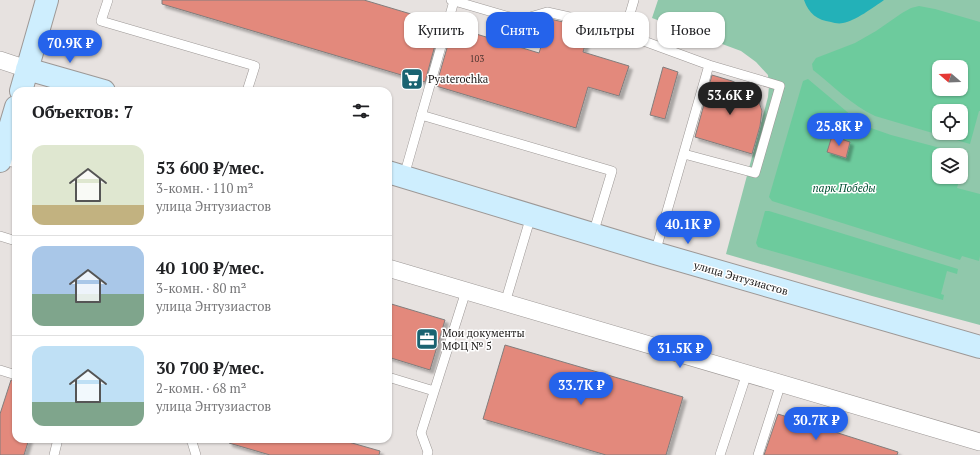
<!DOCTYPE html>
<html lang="ru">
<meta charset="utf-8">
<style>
body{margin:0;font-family:"PT Serif",serif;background:#f6f6f6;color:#202124;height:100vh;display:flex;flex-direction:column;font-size:15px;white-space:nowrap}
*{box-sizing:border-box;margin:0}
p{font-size:13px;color:#757577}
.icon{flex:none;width:22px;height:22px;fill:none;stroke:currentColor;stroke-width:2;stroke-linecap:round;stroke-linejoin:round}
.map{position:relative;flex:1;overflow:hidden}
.panel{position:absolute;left:12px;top:87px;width:380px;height:356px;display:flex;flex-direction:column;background:#fff;border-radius:12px;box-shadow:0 1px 3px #0004}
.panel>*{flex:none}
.banner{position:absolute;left:404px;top:12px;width:380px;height:36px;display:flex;gap:8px}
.needle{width:26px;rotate:289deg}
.buttons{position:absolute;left:932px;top:60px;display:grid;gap:8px}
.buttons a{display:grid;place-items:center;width:36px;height:36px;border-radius:8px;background:#fff;box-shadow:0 1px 3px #0004;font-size:20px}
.price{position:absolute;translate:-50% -34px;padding:0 9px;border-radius:14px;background:#2563eb;color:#fff;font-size:13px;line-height:26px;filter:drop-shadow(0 1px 2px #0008)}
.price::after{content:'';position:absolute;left:50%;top:24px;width:12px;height:9px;margin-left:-6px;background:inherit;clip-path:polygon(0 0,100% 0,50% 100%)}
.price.selected{background:#222;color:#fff}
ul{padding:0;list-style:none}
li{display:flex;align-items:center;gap:12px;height:100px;padding:0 20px}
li+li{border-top:1px solid #e0e0e0}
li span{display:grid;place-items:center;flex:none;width:112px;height:80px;border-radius:12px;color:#555}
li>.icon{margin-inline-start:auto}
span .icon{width:48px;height:48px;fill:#fffc;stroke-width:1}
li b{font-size:17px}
h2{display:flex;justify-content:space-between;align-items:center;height:48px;padding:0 20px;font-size:17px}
.chip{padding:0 14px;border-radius:12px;background:#fff;box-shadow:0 1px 3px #0004;font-size:14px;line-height:36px}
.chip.selected{background:#2563eb;color:#fff}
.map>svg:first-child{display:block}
</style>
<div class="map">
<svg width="980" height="455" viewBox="0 0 980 455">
<defs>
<filter id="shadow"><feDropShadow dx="3.5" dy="3.5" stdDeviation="1" flood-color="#0004"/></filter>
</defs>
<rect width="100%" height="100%" fill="#e7e2e0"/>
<path fill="#90c8ab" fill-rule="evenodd" d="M 658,0 L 980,0 L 980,325 L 872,296 L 726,254 L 768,97 L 769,86 L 768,75 L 756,62 L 741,51 L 652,18 ZM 939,67 L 961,67 L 961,89 L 939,89 ZM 939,111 L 961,111 L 961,133 L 939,133 ZM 939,155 L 961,155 L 961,177 L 939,177 Z"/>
<path fill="#6dcb9d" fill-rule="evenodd" d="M 919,6 L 935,9 L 980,22 L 980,111 L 979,111 L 970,144 L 875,116 C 853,106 832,85 813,70 L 812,64 L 816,58 L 855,43 L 876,31 L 902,13 L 911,8 ZM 939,67 L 961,67 L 961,89 L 939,89 ZM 939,111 L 961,111 L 961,133 L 939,133 Z
M 808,79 L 858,121 L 871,128 L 891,135 L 967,155 L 961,174 L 961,155 L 939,155 L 939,177 L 960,177 L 957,188 L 980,194 L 980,256 L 979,261 L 962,256 L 960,260 L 772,201 L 769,197 L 803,81 Z
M 765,211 L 769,211 L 958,269 L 957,274 L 947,271 L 941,294 L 944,295 L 943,300 L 758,247 L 756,243 Z"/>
<path fill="#23b1b8" d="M 804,0 L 884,0 C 874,7 855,21 843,23 C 839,24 834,23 831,22 C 817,20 809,14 804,0 Z"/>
<path fill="#e3897c" stroke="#827d7c" filter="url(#shadow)" d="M 162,0 L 364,0 L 441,23 L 425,82 L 162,4 Z
M 550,19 L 590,28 L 583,52 L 629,66 L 619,96 L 588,87 L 576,128 L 436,86 L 453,27 L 539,53 Z
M 663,67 L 678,72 L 665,119 L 650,115 Z
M 712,75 L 732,81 L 745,87 L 757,96 L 762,111 L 760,126 L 752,154 L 695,137 Z
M 832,136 L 850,142 L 846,158 L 827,152 Z
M 388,303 L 445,320 L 430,370 L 388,357 Z
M 505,345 L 683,397 L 666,455 L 606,455 L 483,419 Z
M 11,380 L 16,381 L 16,439 L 29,439 L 24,455 L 0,455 L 0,414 Z
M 778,414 L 898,452 L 897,455 L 764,455 Z
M 229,439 L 338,439 L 380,451 L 379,455 L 270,455 L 229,443 Z"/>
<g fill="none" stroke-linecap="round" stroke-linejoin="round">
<g stroke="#9d9896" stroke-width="10">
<path id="service" d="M 108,0 L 101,21 L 255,66 L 247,91
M 451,0 L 520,20 L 547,12 L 592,22 L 709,65 L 780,86 L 755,173 L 684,154
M 624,34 L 634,0
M 421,115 L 612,171 L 593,234
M 404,176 L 454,1
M 0,236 L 16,241
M 655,253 L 709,65
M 505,303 L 531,216
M 0,370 L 16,375
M 388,377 L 434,391
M 190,439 L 192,442 L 196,455
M 54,455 L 58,439
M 427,455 L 428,452 L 421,433 L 466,291
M 720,455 L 747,373
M 758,455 L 781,383"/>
</g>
<g stroke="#9d9896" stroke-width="18">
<path id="minor" d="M 0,60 L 27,69
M 2,155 L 16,159
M 388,268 L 980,442"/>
</g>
<g stroke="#9d9896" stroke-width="24">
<path id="secondary" d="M 27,69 L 104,91
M 21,91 L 47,0
M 0,161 L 16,107
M 388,172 L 655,253 L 980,347"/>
</g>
<use href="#service" stroke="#fff" stroke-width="9"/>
<use href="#minor" stroke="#fff" stroke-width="17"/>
<use href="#secondary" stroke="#ceeefe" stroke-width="22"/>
</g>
<defs>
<g id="supermarket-square" transform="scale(1.15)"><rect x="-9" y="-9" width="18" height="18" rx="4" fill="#1a6371" stroke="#fff"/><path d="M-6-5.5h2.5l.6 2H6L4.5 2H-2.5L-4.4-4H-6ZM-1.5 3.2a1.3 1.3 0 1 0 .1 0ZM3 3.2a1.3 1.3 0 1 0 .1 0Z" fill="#fff"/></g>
<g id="office-square" transform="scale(1.15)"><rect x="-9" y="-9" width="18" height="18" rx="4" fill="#1a6371" stroke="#fff"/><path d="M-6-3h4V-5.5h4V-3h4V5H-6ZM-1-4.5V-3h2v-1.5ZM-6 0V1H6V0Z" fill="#fff"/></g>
</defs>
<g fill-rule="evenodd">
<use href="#supermarket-square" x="412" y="79"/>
<use href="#office-square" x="427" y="339"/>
</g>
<g text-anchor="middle" stroke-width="3" stroke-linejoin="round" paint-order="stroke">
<g font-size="9" fill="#4d3531">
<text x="477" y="62">103</text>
</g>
<g font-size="11" fill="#1b1918" stroke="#fff" text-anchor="start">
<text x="428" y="83">Pyaterochka</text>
<text x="442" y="337">Мои документы<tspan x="442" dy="13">МФЦ № 5</tspan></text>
</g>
<g font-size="11" font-style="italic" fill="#005033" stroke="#fff">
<text x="844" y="192">парк Победы</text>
</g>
<g font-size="11" fill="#1b1918" stroke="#fff">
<text transform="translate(741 278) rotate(16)" y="4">улица Энтузиастов</text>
</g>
</g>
</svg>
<div class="buttons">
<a><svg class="needle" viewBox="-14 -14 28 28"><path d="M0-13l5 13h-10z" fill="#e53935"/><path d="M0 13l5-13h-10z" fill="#757577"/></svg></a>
<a><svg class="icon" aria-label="locate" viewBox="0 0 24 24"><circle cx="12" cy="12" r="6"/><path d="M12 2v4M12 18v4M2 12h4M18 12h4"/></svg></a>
<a><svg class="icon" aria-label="layers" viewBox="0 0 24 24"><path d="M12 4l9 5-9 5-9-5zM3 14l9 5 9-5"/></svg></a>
</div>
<b class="price" style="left:70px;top:64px">70.9K ₽</b>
<b class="price selected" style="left:730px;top:116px">53.6K ₽</b>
<b class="price" style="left:839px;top:147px">25.8K ₽</b>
<b class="price" style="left:688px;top:245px">40.1K ₽</b>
<b class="price" style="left:680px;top:369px">31.5K ₽</b>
<b class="price" style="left:581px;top:406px">33.7K ₽</b>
<b class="price" style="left:816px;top:441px">30.7K ₽</b>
<div class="banner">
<a class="chip">Купить</a>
<a class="chip selected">Снять</a>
<a class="chip">Фильтры</a>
<a class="chip">Новое</a>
</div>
<section class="panel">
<h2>Объектов: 7<svg class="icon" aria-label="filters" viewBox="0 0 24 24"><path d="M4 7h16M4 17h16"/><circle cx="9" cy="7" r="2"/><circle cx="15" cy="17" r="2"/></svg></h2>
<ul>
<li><span style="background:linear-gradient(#dfe7d0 75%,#c2b280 0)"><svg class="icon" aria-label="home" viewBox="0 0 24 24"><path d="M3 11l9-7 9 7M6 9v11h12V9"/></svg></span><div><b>53 600 ₽/мес.</b><p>3-комн. · 110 m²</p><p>улица Энтузиастов</p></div></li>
<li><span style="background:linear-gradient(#a9c7e8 60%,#7fa58c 0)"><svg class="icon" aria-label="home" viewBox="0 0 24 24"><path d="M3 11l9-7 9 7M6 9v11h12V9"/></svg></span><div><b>40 100 ₽/мес.</b><p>3-комн. · 80 m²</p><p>улица Энтузиастов</p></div></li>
<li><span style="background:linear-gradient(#bfe0f5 70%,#7fa58c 0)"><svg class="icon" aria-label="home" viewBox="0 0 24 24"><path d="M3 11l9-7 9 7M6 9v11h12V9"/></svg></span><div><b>30 700 ₽/мес.</b><p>2-комн. · 68 m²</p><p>улица Энтузиастов</p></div></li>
</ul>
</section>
</div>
